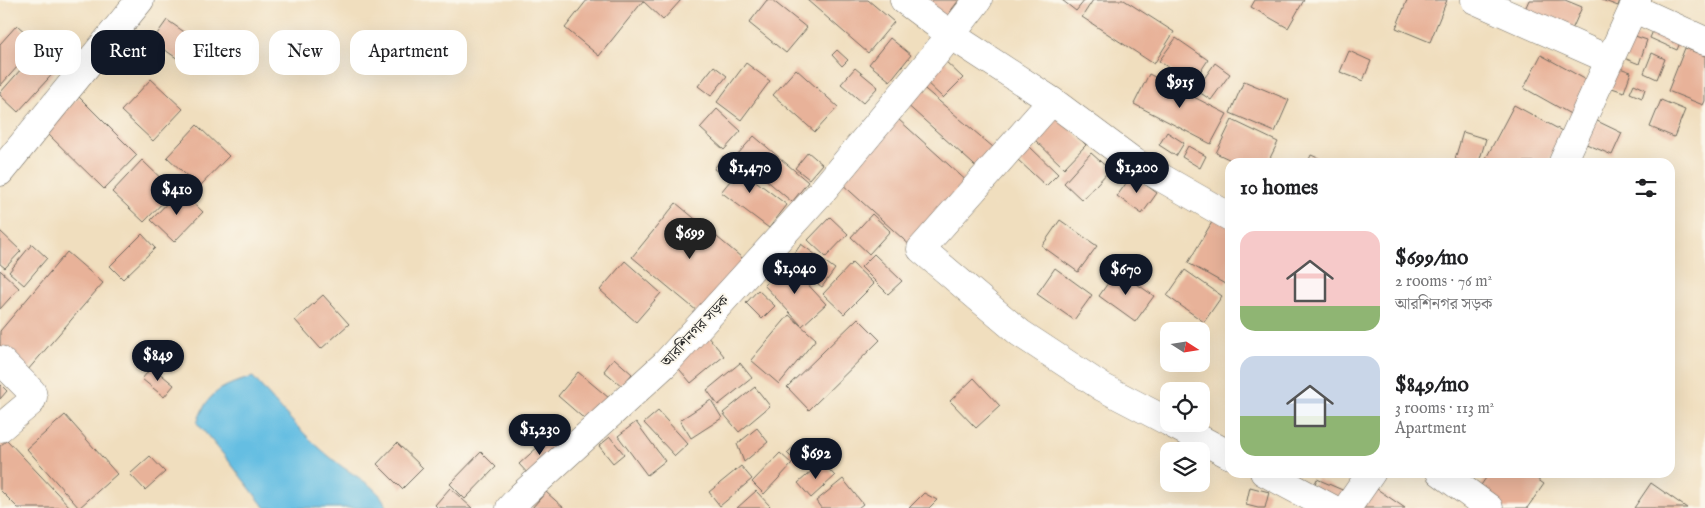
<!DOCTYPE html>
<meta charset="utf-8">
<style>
body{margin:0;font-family:"IM FELL English","Noto Serif Bengali",serif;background:#f2f2f2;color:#202124;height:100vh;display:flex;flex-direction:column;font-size:19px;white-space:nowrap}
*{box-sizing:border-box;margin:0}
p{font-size:16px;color:#757577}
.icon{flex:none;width:28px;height:28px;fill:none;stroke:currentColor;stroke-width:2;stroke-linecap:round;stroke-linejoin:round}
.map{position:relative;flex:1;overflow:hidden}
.side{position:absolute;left:1225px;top:158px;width:450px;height:320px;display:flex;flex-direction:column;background:#fff;border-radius:15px;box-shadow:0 5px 20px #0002}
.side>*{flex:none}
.hud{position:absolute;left:15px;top:30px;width:475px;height:45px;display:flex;gap:10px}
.needle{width:32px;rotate:102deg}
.controls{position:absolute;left:1160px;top:322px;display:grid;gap:10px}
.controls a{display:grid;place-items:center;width:50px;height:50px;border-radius:10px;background:#fff;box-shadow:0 5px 20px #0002;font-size:25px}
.price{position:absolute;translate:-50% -42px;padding:0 11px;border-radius:18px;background:#111827;color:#fff;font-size:16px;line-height:32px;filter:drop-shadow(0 1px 2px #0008)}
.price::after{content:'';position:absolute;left:50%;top:30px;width:15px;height:11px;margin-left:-8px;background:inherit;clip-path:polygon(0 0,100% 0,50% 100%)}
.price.on{background:#222;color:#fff}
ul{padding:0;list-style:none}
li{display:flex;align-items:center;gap:15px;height:125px;padding:0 15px}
li span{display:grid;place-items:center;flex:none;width:140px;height:100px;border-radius:15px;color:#555}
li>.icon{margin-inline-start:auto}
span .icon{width:60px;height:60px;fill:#fffc;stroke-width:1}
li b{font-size:21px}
h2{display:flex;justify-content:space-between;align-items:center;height:60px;padding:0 15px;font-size:21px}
.chip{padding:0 18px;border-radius:15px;background:#fff;box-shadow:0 5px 20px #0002;font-size:18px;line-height:45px}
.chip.on{background:#111827;color:#fff}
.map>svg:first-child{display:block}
</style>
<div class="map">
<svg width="1705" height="508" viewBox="0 0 1705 508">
<rect width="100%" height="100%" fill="#fbf7ec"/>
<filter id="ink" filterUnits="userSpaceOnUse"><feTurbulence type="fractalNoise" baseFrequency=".02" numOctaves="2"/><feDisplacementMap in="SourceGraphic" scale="10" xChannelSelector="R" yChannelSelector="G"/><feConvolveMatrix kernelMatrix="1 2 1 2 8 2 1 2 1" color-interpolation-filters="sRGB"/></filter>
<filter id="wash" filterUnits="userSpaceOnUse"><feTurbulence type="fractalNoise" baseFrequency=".0096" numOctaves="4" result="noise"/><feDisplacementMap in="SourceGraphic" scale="20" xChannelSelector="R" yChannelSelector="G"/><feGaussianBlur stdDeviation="1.12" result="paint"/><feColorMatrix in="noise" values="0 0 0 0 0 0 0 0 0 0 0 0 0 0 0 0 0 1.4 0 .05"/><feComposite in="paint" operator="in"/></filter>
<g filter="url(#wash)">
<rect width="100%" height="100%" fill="#f0debe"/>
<path fill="#65bee2" stroke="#487486" d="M 253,377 C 280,408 307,440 340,465 C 353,475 384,490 386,508 L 265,508 L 228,460 L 197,423 C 208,391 222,386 253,377 Z"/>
<g id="blocks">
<path fill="#e8b299" d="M 587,0 L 681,0 L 663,20 L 643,1 L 599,56 L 565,28 Z
M 767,0 L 772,0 L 807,28 L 786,53 L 749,23 Z
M 807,0 L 868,0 L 894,22 L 868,53 Z
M 925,0 L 959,0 L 946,17 Z
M 1062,0 L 1085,0 L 1076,11 Z
M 1093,0 L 1124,0 L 1174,32 L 1154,64 L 1082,17 Z
M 1255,0 L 1304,0 L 1288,28 L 1251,7 Z
M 1407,0 L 1447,0 L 1430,42 L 1396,28 Z
M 1529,0 L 1565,0 L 1582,7 L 1563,50 L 1516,30 Z
M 1602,0 L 1620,0 L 1618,6 Z
M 1658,19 L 1685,30 L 1677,50 L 1650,38 Z
M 167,20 L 193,38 L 178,59 L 152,41 Z
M 17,25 L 38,44 L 0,86 L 0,44 Z
M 1632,35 L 1647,40 L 1639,64 L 1624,58 Z
M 890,38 L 911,55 L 890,81 L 869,64 Z
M 1176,38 L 1208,60 L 1192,84 L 1159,61 Z
M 1685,48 L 1705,56 L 1705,101 L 1703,105 L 1668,91 Z
M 837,50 L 848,60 L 842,66 L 832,55 Z
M 37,51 L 57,69 L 18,112 L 0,95 L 0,93 Z
M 1349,51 L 1371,61 L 1363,81 L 1340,72 Z
M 1652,53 L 1665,59 L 1657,79 L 1644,73 Z
M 1541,55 L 1592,83 L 1574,116 L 1524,88 Z
M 943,59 L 963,78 L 943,98 L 924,80 Z
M 746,63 L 770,81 L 741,120 L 717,102 Z
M 1215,63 L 1230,74 L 1211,100 L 1196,90 Z
M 714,66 L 727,76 L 711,96 L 698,86 Z
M 1617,67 L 1631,72 L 1624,92 L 1609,87 Z
M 855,68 L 878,87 L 863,103 L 841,84 Z
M 796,69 L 838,107 L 815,132 L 773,95 Z
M 1149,74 L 1227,114 L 1211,144 L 1134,104 Z
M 151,79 L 183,109 L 153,141 L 121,111 Z
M 1244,81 L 1289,100 L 1275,132 L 1230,113 Z
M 919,84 L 1000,153 L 983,173 L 904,102 Z
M 1634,84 L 1645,89 L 1642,98 L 1630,93 Z
M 79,97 L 137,155 L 104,189 L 45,131 Z
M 1661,100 L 1685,110 L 1674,137 L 1650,127 Z
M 1514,105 L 1564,132 L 1548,162 L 1484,162 Z
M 717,109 L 741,131 L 724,150 L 700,128 Z
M 1056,115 L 1086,145 L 1064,168 L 1033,138 Z
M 898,119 L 970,184 L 913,248 L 841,183 Z
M 1232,120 L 1278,142 L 1268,162 L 1235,162 L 1216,153 Z
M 1595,120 L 1622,133 L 1612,155 L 1584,143 Z
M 197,125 L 229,156 L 199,187 L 167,157 Z
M 1167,132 L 1184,143 L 1176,156 L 1159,145 Z
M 1463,132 L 1486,139 L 1479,162 L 1465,162 L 1455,159 Z
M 754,136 L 808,182 L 792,202 L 737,155 Z
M 1188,146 L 1206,156 L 1200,168 L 1182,157 Z
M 1030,147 L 1058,174 L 1046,186 L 1017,159 Z
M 808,152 L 822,164 L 809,179 L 795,168 Z
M 1091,153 L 1110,170 L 1082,200 L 1064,183 Z
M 1311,155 L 1328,162 L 1308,162 Z
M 723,156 L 787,205 L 769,228 L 721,192 L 730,181 L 714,169 Z
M 142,160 L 174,191 L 144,222 L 112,192 Z
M 1132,175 L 1157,193 L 1142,214 L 1117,196 Z
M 180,190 L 203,212 L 174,242 L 151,220 Z
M 676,203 L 747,262 L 703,316 L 632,257 Z
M 872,214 L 890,231 L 869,254 L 851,237 Z
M 830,217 L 848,234 L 826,257 L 808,240 Z
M 1215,217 L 1230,226 L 1230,275 L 1225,284 L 1188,263 Z
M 1060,220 L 1097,246 L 1078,272 L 1042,246 Z
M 0,231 L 21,251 L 5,268 L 0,264 Z
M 142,234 L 155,248 L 123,279 L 110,266 Z
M 32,244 L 47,258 L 24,285 L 9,272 Z
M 801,244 L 835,269 L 822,287 L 788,263 Z
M 67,252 L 103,283 L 27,371 L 0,348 L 0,331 Z
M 874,254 L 902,281 L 888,294 L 861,267 Z
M 625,261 L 661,293 L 636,322 L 600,290 Z
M 788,263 L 826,304 L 802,326 L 764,285 Z
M 852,263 L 874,284 L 844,314 L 823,294 Z
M 1055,268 L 1092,295 L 1074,320 L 1037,294 Z
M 0,270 L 19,288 L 0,309 Z
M 1117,270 L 1154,296 L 1135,322 L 1099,296 Z
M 1185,270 L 1222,296 L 1204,322 L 1167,296 Z
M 758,290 L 775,306 L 762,319 L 746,303 Z
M 323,295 L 349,324 L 321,349 L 295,320 Z
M 789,315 L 816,339 L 779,384 L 751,360 Z
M 858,318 L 880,340 L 809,410 L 787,387 Z
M 707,335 L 724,356 L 691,383 L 674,363 Z
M 614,358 L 632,374 L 622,386 L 604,371 Z
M 740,363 L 752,378 L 718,405 L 707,390 Z
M 152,367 L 174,385 L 164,397 L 142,379 Z
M 578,372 L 609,398 L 588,422 L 558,396 Z
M 974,378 L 1000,406 L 976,428 L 950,401 Z
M 0,384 L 7,391 L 0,399 Z
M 755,387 L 770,406 L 739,432 L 723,413 Z
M 711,400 L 722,418 L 691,438 L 680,420 Z
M 658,411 L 688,444 L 675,456 L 644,423 Z
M 65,415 L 117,474 L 79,508 L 27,449 Z
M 636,422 L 665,461 L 647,475 L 618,436 Z
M 757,428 L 768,442 L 744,462 L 737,444 Z
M 551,435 L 562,447 L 530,476 L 519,464 Z
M 610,437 L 624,454 L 613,463 L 599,446 Z
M 803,438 L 813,449 L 797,463 L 787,453 Z
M 7,440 L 71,508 L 18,508 L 0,490 L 0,446 Z
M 397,443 L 423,468 L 402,489 L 377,464 Z
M 481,452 L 496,467 L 465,499 L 450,484 Z
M 780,453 L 792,464 L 764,494 L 752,482 Z
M 150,456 L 165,472 L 145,490 L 130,474 Z
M 822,462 L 835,476 L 811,498 L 798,483 Z
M 741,466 L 752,479 L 720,506 L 709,492 Z
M 1490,472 L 1527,472 L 1544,484 L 1527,508 L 1495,508 L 1475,494 Z
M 843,479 L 863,504 L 858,508 L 821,508 L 816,501 Z
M 1317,479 L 1347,492 L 1342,503 L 1312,490 Z
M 1651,483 L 1687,508 L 1634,508 Z
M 1250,487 L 1269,492 L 1265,508 L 1258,508 L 1246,505 Z
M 1374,487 L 1405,508 L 1360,508 Z
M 450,488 L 472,508 L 438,508 L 435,505 Z
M 756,491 L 770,506 L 768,508 L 737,508 Z
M 546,492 L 564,508 L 532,508 Z
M 924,493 L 937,500 L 929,508 L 909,508 Z"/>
</g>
</g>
<g filter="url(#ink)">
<use href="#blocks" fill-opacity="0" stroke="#706a5e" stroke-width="1"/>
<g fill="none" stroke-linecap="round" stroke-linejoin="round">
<g stroke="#706a5e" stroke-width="29">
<path id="minor" d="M 904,0 L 951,35 L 1052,101 L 1134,162 L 1230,217
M 1475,0 L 1610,60
M 1633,8 L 1705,41
M 1052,101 L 921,249 L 1020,333 L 1102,387 L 1169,422
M 1563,162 L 1637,0
M 0,172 L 140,0
M 0,360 L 32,392 L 33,397 L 31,402 L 0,428
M 1172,424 L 1230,455
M 1264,472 L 1331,508
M 1440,472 L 1489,508
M 510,508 L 521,496 L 665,364 L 823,190 L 951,35 L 978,0
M 1347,508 L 1372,472"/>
</g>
<use href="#minor" stroke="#fff" stroke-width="28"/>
</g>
</g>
<g text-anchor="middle" stroke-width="4" stroke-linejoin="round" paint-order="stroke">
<g font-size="15" fill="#2b2b2b" stroke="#fbf7ec">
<text transform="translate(695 331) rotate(-47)" y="5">আরশিনগর সড়ক</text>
</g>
</g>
</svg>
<div class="controls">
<a><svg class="needle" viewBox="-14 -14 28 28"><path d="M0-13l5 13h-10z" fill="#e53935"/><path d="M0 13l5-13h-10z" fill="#757577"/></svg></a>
<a><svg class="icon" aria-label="locate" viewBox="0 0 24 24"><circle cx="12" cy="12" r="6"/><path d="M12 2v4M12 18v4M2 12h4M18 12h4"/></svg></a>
<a><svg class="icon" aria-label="layers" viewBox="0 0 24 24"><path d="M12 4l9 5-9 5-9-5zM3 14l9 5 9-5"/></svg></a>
</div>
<b class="price" style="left:1180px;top:109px">$915</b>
<b class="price" style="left:750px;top:194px">$1,470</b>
<b class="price" style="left:1137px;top:194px">$1,200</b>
<b class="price" style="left:177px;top:216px">$410</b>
<b class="price on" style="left:690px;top:260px">$699</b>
<b class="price" style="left:795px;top:295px">$1,040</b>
<b class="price" style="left:1126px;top:296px">$670</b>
<b class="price" style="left:158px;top:382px">$849</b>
<b class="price" style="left:540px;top:456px">$1,230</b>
<b class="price" style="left:816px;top:480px">$692</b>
<div class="hud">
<a class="chip">Buy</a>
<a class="chip on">Rent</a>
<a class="chip">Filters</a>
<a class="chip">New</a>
<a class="chip">Apartment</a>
</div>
<section class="side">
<h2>10 homes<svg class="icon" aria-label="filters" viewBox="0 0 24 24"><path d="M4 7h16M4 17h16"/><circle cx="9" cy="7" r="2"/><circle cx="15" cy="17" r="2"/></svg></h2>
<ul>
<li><span style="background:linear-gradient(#f6c9c9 75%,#8fb573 0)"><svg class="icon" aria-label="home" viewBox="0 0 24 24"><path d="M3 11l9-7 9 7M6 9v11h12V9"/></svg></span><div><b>$699/mo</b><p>2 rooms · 76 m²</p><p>আরশিনগর সড়ক</p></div></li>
<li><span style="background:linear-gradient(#c9d6e8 60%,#8fb573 0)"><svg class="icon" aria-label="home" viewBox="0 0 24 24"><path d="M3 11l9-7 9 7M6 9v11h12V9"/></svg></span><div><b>$849/mo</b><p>3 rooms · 113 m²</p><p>Apartment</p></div></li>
</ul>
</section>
</div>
